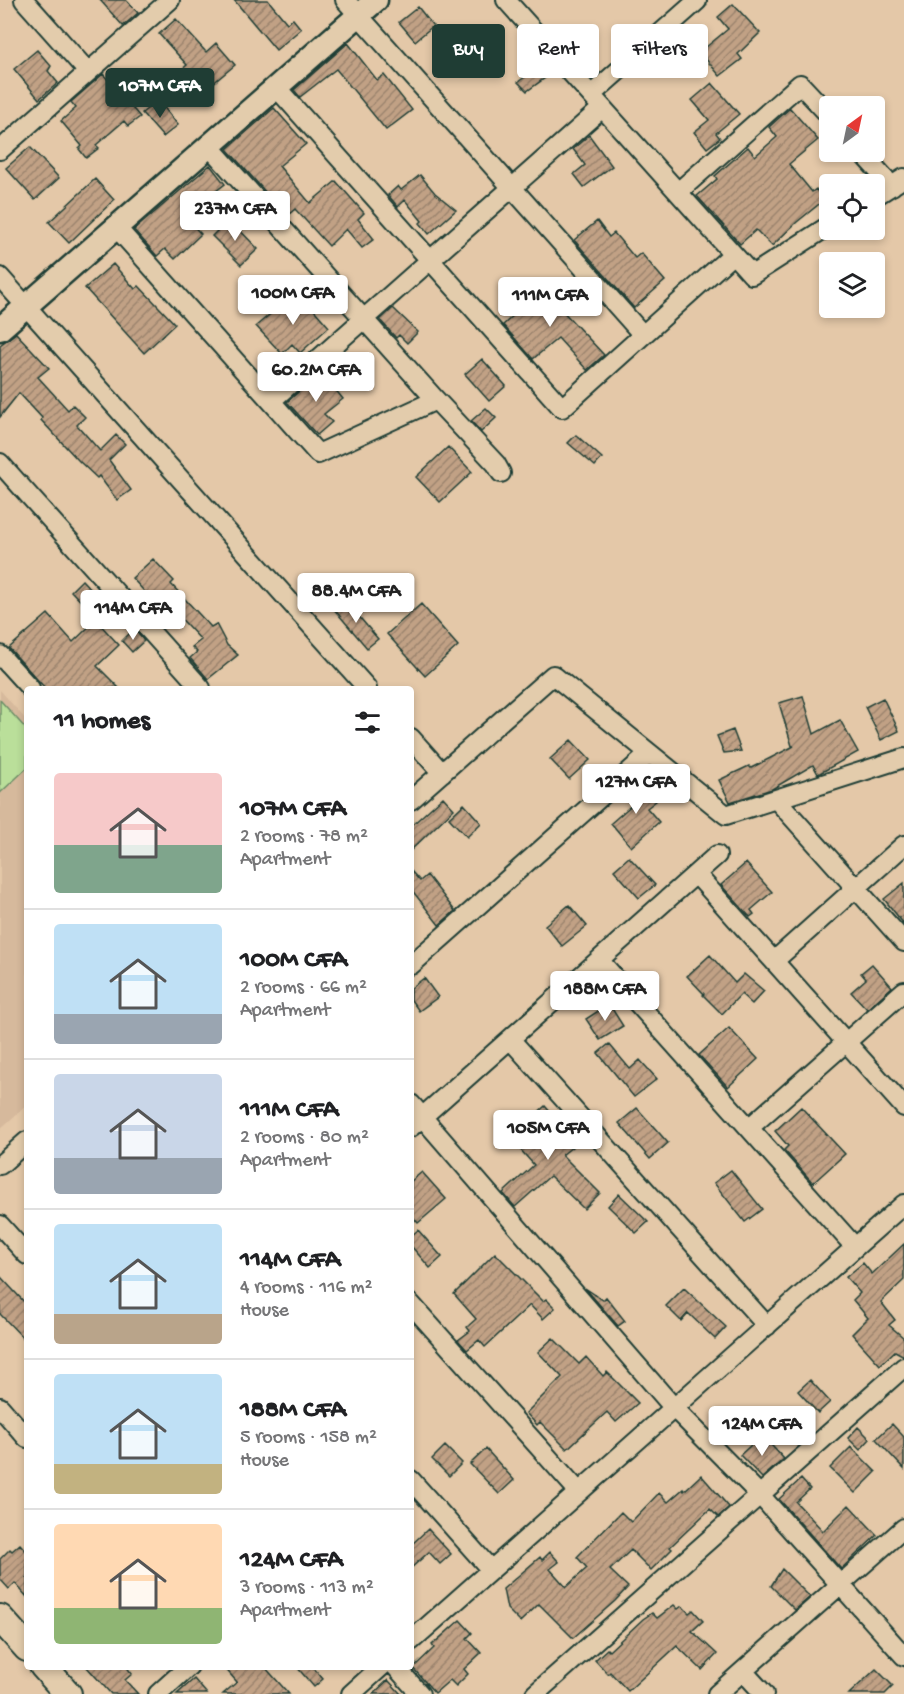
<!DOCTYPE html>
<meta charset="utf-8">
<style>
body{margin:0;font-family:"Gochi Hand",sans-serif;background:#f2f2f2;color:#202124;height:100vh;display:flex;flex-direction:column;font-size:22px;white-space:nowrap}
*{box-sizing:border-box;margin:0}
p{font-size:20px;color:#757577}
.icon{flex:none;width:33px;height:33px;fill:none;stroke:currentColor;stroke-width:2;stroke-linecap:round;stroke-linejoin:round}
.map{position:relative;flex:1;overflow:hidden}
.panel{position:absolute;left:24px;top:686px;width:390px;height:984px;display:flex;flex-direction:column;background:#fff;border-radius:6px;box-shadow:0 3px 9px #0003}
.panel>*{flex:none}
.banner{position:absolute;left:432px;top:24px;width:381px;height:54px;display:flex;gap:12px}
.needle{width:39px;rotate:33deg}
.buttons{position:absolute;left:819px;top:96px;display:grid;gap:12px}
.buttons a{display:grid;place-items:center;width:66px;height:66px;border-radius:6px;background:#fff;box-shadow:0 3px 9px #0003;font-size:30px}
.price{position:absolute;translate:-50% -51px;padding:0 14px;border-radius:6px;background:#fff;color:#222;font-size:20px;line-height:39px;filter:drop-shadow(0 2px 3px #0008)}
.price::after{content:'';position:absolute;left:50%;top:36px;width:18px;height:14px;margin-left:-9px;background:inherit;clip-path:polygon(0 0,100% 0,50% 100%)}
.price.on{background:#1f3d34;color:#fff}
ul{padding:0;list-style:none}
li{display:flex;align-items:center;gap:18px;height:150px;padding:0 30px}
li+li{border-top:2px solid #e0e0e0}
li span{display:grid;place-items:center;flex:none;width:168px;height:120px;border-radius:6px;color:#555}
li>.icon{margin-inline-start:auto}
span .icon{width:72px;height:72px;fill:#fffc;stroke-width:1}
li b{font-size:26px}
h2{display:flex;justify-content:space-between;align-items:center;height:72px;padding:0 30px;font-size:26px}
.pill{padding:0 21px;border-radius:6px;background:#fff;box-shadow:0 3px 9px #0003;font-size:21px;line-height:54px}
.pill.on{background:#1f3d34;color:#fff}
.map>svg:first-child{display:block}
</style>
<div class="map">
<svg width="904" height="1694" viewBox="0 0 904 1694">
<defs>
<pattern id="building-hatch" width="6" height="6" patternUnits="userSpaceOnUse" patternTransform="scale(1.5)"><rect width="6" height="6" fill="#c1a185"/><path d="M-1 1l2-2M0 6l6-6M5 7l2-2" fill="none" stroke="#9c846e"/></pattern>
</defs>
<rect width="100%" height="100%" fill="#e4c8a8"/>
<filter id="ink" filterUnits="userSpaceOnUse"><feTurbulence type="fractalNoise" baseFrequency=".0167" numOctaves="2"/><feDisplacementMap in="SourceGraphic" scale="12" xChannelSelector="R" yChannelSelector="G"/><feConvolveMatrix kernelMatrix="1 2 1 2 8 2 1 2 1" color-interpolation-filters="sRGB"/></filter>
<g filter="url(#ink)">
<path fill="#d6b99c" d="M 0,690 L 27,721 L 27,1105 L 0,1129 Z"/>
<path fill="#badf9a" stroke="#6c8e67" stroke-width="1.5" d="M 0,700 L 27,730 L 27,768 L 0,793 Z"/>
<path fill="url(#building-hatch)" stroke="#1f3d34" stroke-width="1.5" d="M 100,0 L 126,0 L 138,13 L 123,26 Z
M 234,0 L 268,0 L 287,23 L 293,19 L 301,29 L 276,50 Z
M 733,4 L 760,33 L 738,54 L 742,59 L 720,76 L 700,52 L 728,29 L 718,17 Z
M 418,7 L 433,26 L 415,41 L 399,22 Z
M 176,19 L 206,52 L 216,43 L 235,65 L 211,85 L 208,81 L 193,94 L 176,74 L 187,65 L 159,34 Z
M 348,43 L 377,80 L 384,75 L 412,110 L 386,130 L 336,69 L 300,97 L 294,90 Z
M 37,50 L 51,66 L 48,71 L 58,83 L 39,99 L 14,69 Z
M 537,68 L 545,78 L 527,91 L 518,82 Z
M 103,74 L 140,117 L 128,126 L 124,121 L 96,145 L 99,148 L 86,158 L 79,149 L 82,146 L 61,121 L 76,108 L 71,102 Z
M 712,83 L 739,114 L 716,133 L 720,138 L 707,148 L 694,132 L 709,120 L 692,100 Z
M 158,100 L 178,125 L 163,137 L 142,113 Z
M 274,108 L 306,144 L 279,166 L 310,203 L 336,181 L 364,213 L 358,219 L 374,239 L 362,248 L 346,229 L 329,246 L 295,209 L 287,216 L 227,149 Z
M 790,108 L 818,140 L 789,164 L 812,192 L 816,189 L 824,200 L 797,222 L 772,246 L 756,230 L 740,244 L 697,196 L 717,179 L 715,176 L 748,147 L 755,156 L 777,137 L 769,127 Z
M 589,135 L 612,166 L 584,187 L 574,174 L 585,165 L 573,149 Z
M 30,147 L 59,178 L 35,200 L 6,168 Z
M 210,165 L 225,184 L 184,216 L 201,234 L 175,259 L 165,249 L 157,256 L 134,230 Z
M 420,175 L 435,193 L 456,210 L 429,234 L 420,223 L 422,221 L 405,200 L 398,207 L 388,195 L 398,186 L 401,190 Z
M 95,179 L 114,200 L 69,243 L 49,222 Z
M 229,219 L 258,249 L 241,265 L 212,236 Z
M 597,221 L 609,237 L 614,233 L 635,258 L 641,253 L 665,281 L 634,308 L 574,240 Z
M 113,264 L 135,289 L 139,286 L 175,324 L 144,353 L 85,288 Z
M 549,283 L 565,302 L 559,307 L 604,355 L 587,370 L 558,338 L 533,359 L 503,325 Z
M 301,295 L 329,327 L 300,353 L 292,344 L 282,354 L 256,326 L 282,304 L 286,308 Z
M 393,308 L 418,332 L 407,343 L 399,335 L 396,338 L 380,320 Z
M 16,333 L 49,368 L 38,377 L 68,410 L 73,405 L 85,417 L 77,425 L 100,451 L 116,435 L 125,444 L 109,460 L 131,490 L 117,500 L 99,476 L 97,478 L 79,461 L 41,420 L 42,418 L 19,393 L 0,417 L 0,345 Z
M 482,359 L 506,386 L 489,401 L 465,374 Z
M 321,372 L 343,399 L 324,414 L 332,422 L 317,435 L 287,402 Z
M 486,408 L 496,418 L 481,432 L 471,421 Z
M 576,435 L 602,458 L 595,466 L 568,443 Z
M 448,447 L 472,472 L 440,502 L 416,477 Z
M 153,559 L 174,581 L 171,584 L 211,627 L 216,624 L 227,645 L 238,655 L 208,679 L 190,658 L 197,652 L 192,647 L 201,640 L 159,595 L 153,601 L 132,578 Z
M 82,580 L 106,606 L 95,616 L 71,591 Z
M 344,599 L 378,639 L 367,648 L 333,608 Z
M 421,604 L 458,646 L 425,676 L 387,634 Z
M 48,614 L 73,642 L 96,620 L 119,645 L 97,666 L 119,688 L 45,688 L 9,648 Z
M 134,629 L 144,641 L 132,652 L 122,641 Z
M 803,696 L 814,734 L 840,720 L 858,752 L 820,773 L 818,774 L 813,765 L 772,789 L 730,802 L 719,780 L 749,766 L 751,768 L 794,746 L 792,746 L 779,703 Z
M 883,698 L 899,731 L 881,740 L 865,707 Z
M 733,730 L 741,751 L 724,753 L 717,736 Z
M 571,740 L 590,760 L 569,779 L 550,759 Z
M 638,779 L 656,801 L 647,808 L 659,822 L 631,847 L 611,823 L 634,803 L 624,791 Z
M 443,797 L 454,809 L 411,850 L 411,826 Z
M 464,804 L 481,823 L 467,837 L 449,818 Z
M 629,857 L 655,885 L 639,898 L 614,870 Z
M 746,863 L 772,892 L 751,910 L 754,914 L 750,917 L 721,885 Z
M 411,871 L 420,881 L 427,875 L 455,911 L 439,925 L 411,889 Z
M 904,883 L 904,924 L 884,899 Z
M 569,905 L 587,926 L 562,946 L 545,925 Z
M 710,955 L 735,983 L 744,974 L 764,991 L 752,1004 L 741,994 L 722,1014 L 703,995 L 704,994 L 687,976 Z
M 872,964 L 892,987 L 867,1009 L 851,992 L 866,979 L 861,973 Z
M 424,978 L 438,997 L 419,1011 L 411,1000 L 411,988 Z
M 609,1004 L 623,1026 L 600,1040 L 586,1019 Z
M 729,1028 L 758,1059 L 728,1087 L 699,1055 Z
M 609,1044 L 630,1069 L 640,1060 L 657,1079 L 634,1097 L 598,1053 Z
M 545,1106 L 577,1143 L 562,1155 L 600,1193 L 584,1209 L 550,1176 L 515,1207 L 503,1193 L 534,1165 L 510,1138 Z
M 801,1107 L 845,1154 L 813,1183 L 784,1150 L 788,1146 L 775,1131 Z
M 637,1108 L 668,1143 L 650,1159 L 619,1123 Z
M 731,1170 L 762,1209 L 745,1222 L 714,1183 Z
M 422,1172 L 446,1199 L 418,1223 L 411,1215 L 411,1181 Z
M 619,1194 L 648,1222 L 636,1233 L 608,1206 Z
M 418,1230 L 442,1257 L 430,1268 L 411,1246 L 411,1236 Z
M 904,1244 L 904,1280 L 881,1302 L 895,1320 L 889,1325 L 904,1338 L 904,1356 L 895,1351 L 880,1365 L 852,1334 L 868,1318 L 853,1300 L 860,1293 L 846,1277 L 863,1263 L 872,1274 Z
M 495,1253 L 543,1301 L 546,1299 L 555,1308 L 543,1319 L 530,1305 L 485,1347 L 479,1340 L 467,1350 L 458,1340 L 470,1331 L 467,1327 L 476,1319 L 454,1294 Z
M 0,1276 L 27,1305 L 27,1342 L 0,1314 Z
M 585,1288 L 603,1300 L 606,1297 L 625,1321 L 618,1326 Z
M 684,1288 L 726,1327 L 715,1339 L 688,1313 L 681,1321 L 666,1306 Z
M 553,1338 L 579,1364 L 586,1357 L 603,1376 L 607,1372 L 638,1403 L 616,1422 L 607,1412 L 567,1449 L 540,1422 L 537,1425 L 526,1413 L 562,1377 L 538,1352 Z
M 810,1380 L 830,1402 L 818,1413 L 798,1391 Z
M 892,1424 L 904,1437 L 904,1469 L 876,1439 Z
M 858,1427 L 870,1439 L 860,1450 L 848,1438 Z
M 762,1435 L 784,1459 L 762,1478 L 740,1455 Z
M 445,1446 L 462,1463 L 449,1476 L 432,1459 Z
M 851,1447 L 876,1472 L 855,1493 L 830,1468 Z
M 486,1449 L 514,1480 L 499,1494 L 470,1464 Z
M 701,1475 L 729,1507 L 718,1517 L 710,1509 L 670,1547 L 672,1549 L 651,1570 L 631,1550 L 610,1570 L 628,1587 L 615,1601 L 573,1638 L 539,1604 L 520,1622 L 507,1609 L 503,1589 L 540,1557 L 542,1560 L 550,1552 L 559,1562 L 550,1569 L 566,1587 L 587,1568 L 577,1557 L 621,1512 L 631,1522 L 659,1493 L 668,1502 L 683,1489 L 684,1491 Z
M 801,1479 L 810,1489 L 796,1502 L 823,1531 L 849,1505 L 877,1535 L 841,1569 L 779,1499 Z
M 428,1529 L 451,1554 L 440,1564 L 429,1552 L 411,1568 L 411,1545 Z
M 20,1544 L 27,1552 L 27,1597 L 15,1583 L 9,1589 L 0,1579 L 0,1559 L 10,1549 L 12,1551 Z
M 782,1569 L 810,1597 L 795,1610 L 771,1586 Z
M 674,1605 L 678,1609 L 682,1606 L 689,1613 L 693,1610 L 703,1621 L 692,1631 L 717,1654 L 702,1670 L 677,1646 L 628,1691 L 610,1672 L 608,1674 L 595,1660 L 607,1649 L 609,1651 L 643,1619 L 652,1613 L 657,1618 Z
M 460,1620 L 472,1633 L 467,1638 L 481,1653 L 464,1669 L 468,1674 L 456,1686 L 450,1680 L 435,1693 L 413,1668 L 434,1648 L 432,1645 Z
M 86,1666 L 126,1666 L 132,1674 L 125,1680 L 138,1694 L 111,1694 Z
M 223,1666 L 264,1666 L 289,1694 L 223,1694 L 237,1682 Z
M 296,1666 L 312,1666 L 323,1679 L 314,1687 Z
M 876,1669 L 893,1686 L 885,1694 L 849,1694 Z
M 194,1679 L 207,1694 L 177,1694 Z
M 388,1680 L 401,1694 L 373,1694 Z"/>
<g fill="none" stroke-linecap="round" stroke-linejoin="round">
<g stroke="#1f3d34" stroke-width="22">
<path id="minor" d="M 24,0 L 88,72
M 345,0 L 643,335
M 506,0 L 752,275 L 830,225
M 276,87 L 562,408 L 733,254
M 591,95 L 697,1
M 209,146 L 436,400 L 496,464 L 501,473
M 0,150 L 170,0
M 861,152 L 892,186
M 678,192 L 800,84 L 830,116
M 874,197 L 904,178
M 116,227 L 318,454 L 436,400
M 0,277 L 367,688
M 271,401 L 602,108
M 0,463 L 201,688
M 0,655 L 30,688
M 411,738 L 442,773
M 776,799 L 904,942
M 411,800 L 553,675 L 726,815 L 904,758
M 696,874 L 904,1107
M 599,960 L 855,1247
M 774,961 L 904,845
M 411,965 L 649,754
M 510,1039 L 767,1326
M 411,1104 L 674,1408 L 760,1495 L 904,1656
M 411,1127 L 717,855
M 749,1128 L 904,991
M 0,1165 L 27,1141
M 0,1225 L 27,1255
M 411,1304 L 579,1492
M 0,1407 L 27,1438
M 411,1480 L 491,1570
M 411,1641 L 904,1204
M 395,1666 L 420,1694
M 743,1671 L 764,1694
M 158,1694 L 189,1666
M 351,1694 L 382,1666
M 535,1694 L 904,1367
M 717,1694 L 904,1528"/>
</g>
<g stroke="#1f3d34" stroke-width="27">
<path id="tertiary" d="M 0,329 L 376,0"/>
</g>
<g stroke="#1f3d34" stroke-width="30">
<path id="secondary" d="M 0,1618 L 27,1648
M 43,1666 L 68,1694"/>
</g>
<use href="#minor" stroke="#e3ccac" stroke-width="18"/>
<use href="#tertiary" stroke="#e3ccac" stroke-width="22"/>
<use href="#secondary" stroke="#e3ccac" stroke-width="26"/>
</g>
</g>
</svg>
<div class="buttons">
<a><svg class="needle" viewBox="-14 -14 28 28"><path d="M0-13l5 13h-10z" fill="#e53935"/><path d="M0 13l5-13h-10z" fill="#757577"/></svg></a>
<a><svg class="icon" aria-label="locate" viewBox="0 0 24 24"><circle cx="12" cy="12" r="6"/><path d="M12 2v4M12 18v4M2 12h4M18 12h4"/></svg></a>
<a><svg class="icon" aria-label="layers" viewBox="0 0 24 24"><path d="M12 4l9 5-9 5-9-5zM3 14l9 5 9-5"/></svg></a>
</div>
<b class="price on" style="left:160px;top:119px">107M CFA</b>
<b class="price" style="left:235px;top:242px">237M CFA</b>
<b class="price" style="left:293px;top:326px">100M CFA</b>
<b class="price" style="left:550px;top:328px">111M CFA</b>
<b class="price" style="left:316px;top:403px">60.2M CFA</b>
<b class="price" style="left:356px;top:624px">88.4M CFA</b>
<b class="price" style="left:133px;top:641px">114M CFA</b>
<b class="price" style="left:636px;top:815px">127M CFA</b>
<b class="price" style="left:605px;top:1022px">188M CFA</b>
<b class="price" style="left:548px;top:1161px">105M CFA</b>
<b class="price" style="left:762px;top:1457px">124M CFA</b>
<div class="banner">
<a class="pill on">Buy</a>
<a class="pill">Rent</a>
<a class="pill">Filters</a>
</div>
<section class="panel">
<h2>11 homes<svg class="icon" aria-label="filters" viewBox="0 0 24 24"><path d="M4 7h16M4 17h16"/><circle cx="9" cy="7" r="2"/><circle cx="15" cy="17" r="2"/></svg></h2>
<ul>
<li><span style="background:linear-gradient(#f6c9c9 60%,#7fa58c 0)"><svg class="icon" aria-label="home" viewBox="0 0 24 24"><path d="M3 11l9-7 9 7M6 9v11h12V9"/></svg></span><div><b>107M CFA</b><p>2 rooms · 78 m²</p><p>Apartment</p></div></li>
<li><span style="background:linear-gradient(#bfe0f5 75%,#9aa5b1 0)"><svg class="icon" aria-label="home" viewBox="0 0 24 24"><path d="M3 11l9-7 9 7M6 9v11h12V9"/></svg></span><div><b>100M CFA</b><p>2 rooms · 66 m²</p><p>Apartment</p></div></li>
<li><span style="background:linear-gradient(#c9d6e8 70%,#9aa5b1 0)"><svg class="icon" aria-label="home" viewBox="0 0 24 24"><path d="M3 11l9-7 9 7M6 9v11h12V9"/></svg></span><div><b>111M CFA</b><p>2 rooms · 80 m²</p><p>Apartment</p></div></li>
<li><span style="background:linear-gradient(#bfe0f5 75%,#b9a48a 0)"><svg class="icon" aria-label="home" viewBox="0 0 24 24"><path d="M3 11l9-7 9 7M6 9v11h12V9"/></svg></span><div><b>114M CFA</b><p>4 rooms · 116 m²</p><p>House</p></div></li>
<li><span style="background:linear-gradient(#bfe0f5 75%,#c2b280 0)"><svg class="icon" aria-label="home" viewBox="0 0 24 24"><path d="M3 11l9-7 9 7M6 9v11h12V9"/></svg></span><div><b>188M CFA</b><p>5 rooms · 158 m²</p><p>House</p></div></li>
<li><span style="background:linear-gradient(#ffd9b3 70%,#8fb573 0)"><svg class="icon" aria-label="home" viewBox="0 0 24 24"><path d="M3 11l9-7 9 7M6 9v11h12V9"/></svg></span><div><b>124M CFA</b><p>3 rooms · 113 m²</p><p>Apartment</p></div></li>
</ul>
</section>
</div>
